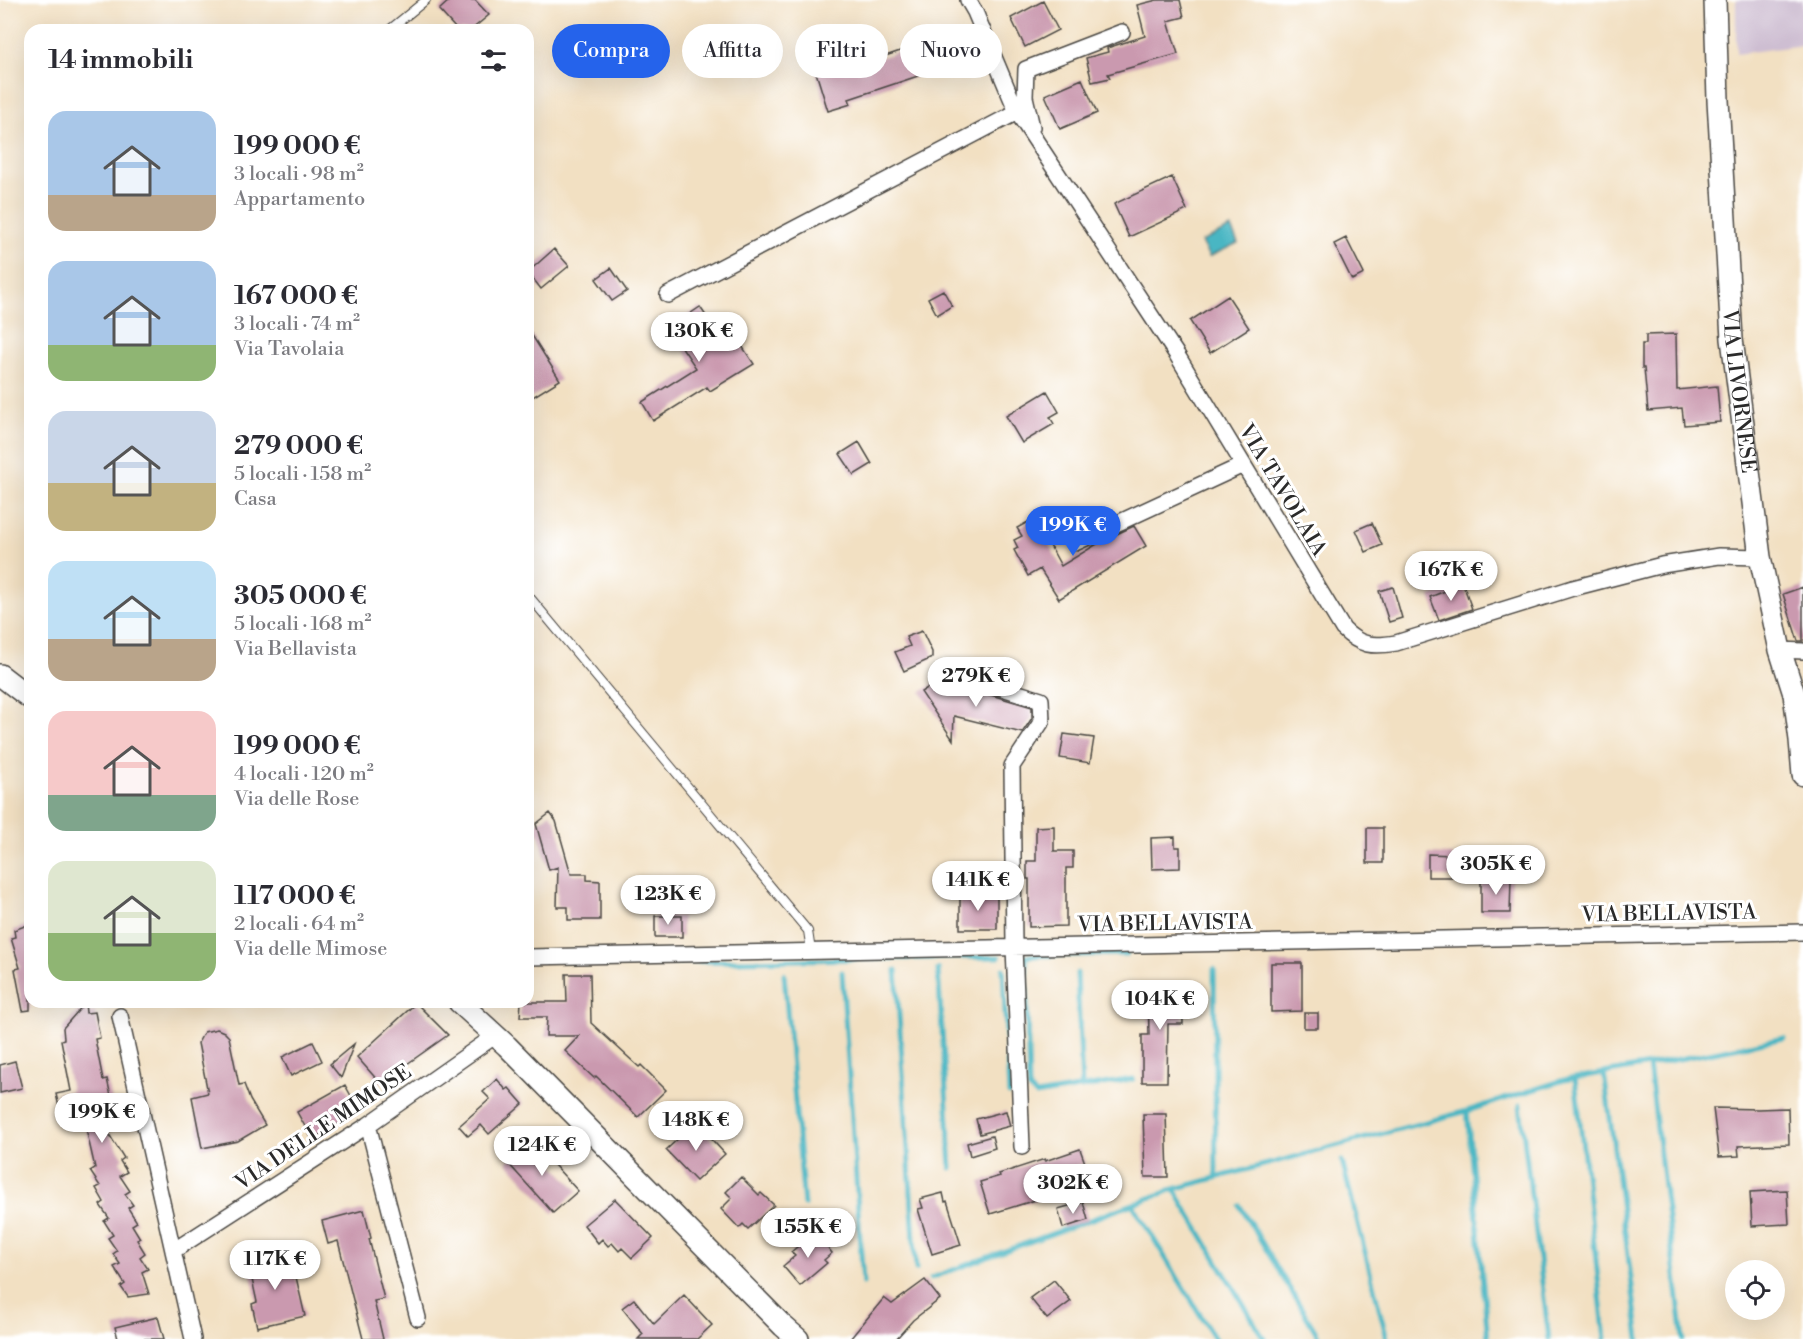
<!DOCTYPE html>
<html lang="it">
<meta charset="utf-8">
<style>
body{margin:0;font-family:"Libre Bodoni",serif;background:#f7f7f7;color:#2b2b33;height:100vh;display:flex;flex-direction:column;font-size:22px;white-space:nowrap}
*{box-sizing:border-box;margin:0}
p{font-size:20px;color:#7c7c81}
.icon{flex:none;width:33px;height:33px;fill:none;stroke:currentColor;stroke-width:2;stroke-linecap:round;stroke-linejoin:round}
.map{position:relative;flex:1;overflow:hidden}
.details{position:absolute;left:24px;top:24px;width:510px;height:984px;display:flex;flex-direction:column;background:#fff;border-radius:18px;box-shadow:0 6px 24px #0002}
.details>*{flex:none}
.top-card{position:absolute;left:552px;top:24px;width:570px;height:54px;display:flex;gap:12px}
.fabs{position:absolute;left:1725px;top:1260px;display:grid;gap:12px}
.fabs a{display:grid;place-items:center;width:60px;height:60px;border-radius:50%;background:#fff;box-shadow:0 6px 24px #0002;font-size:30px}
.price{position:absolute;translate:-50% -51px;padding:0 14px;border-radius:21px;background:#fff;color:#222;font-size:20px;line-height:39px;filter:drop-shadow(0 2px 3px #0008)}
.price::after{content:'';position:absolute;left:50%;top:36px;width:18px;height:14px;margin-left:-9px;background:inherit;clip-path:polygon(0 0,100% 0,50% 100%)}
.price.current{background:#2563eb;color:#fff}
ul{padding:0;list-style:none}
li{display:flex;align-items:center;gap:18px;height:150px;padding:0 24px}
li span{display:grid;place-items:center;flex:none;width:168px;height:120px;border-radius:18px;color:#555}
li>.icon{margin-inline-start:auto}
span .icon{width:72px;height:72px;fill:#fffc;stroke-width:1}
li b{font-size:26px}
h2{display:flex;justify-content:space-between;align-items:center;height:72px;padding:0 24px;font-size:26px}
.pill{padding:0 21px;border-radius:27px;background:#fff;box-shadow:0 6px 24px #0002;font-size:21px;line-height:54px}
.pill.current{background:#2563eb;color:#fff}
.map>svg:first-child{display:block}
</style>
<div class="map">
<svg width="1803" height="1339" viewBox="0 0 1803 1339">
<rect width="100%" height="100%" fill="#fff"/>
<filter id="ink" filterUnits="userSpaceOnUse"><feTurbulence type="fractalNoise" baseFrequency=".0167" numOctaves="2"/><feDisplacementMap in="SourceGraphic" scale="12" xChannelSelector="R" yChannelSelector="G"/><feConvolveMatrix kernelMatrix="1 2 1 2 8 2 1 2 1" color-interpolation-filters="sRGB"/></filter>
<filter id="wash" filterUnits="userSpaceOnUse"><feTurbulence type="fractalNoise" baseFrequency=".008" numOctaves="4" result="noise"/><feDisplacementMap in="SourceGraphic" scale="24" xChannelSelector="R" yChannelSelector="G"/><feGaussianBlur stdDeviation="1.35" result="paint"/><feColorMatrix in="noise" values="0 0 0 0 0 0 0 0 0 0 0 0 0 0 0 0 0 1.4 0 .05"/><feComposite in="paint" operator="in"/></filter>
<g filter="url(#wash)">
<rect width="100%" height="100%" fill="#f2e0c2"/>
<path fill="#cebed2" d="M 1803,0 L 1803,45 L 1736,54 L 1736,0 Z"/>
<path fill="#49b6c3" stroke="#3a7077" stroke-width="1.5" d="M 1231,228 L 1238,243 L 1209,257 L 1201,242 Z"/>
<g fill="none" stroke-linecap="round" stroke-linejoin="round">
<path stroke="#49b6c3" stroke-width="5" d="M 1127,954 L 1026,956 L 1029,1088 L 1036,1095 L 1133,1079
M 605,963 L 999,957
M 938,969 L 951,1168
M 1003,969 L 1009,1094
M 1214,969 L 1216,1175
M 896,970 L 916,1269
M 842,972 L 863,1283
M 1077,973 L 1082,1088
M 784,974 L 804,1205
M 1649,1065 L 1683,1339
M 1604,1072 L 1639,1339
M 1575,1078 L 1605,1339
M 1520,1105 L 1549,1339
M 1467,1111 L 1488,1339
M 1342,1161 L 1387,1339
M 1174,1189 L 1264,1339
M 1133,1205 L 1215,1339
M 1240,1206 L 1320,1339
M 931,1278 L 1174,1189 L 1467,1111 L 1564,1080 L 1649,1065 L 1784,1038"/>
</g>
<g id="blocks">
<path fill="#ca99af" d="M 450,0 L 475,0 L 489,15 L 471,30 L 457,30 L 439,10 Z
M 1157,0 L 1180,0 L 1184,17 L 1168,21 L 1178,54 L 1108,74 L 1110,78 L 1092,82 L 1086,58 L 1108,52 L 1107,48 L 1145,36 L 1137,5 Z
M 1043,1 L 1058,30 L 1025,47 L 1011,18 Z
M 924,43 L 933,71 L 849,99 L 851,104 L 828,111 L 814,66 L 837,59 L 841,71 Z
M 1082,79 L 1097,113 L 1060,129 L 1045,95 Z
M 1172,177 L 1187,210 L 1129,237 L 1114,204 Z
M 1346,238 L 1364,274 L 1352,280 L 1334,244 Z
M 554,249 L 569,266 L 541,289 L 528,272 Z
M 611,268 L 627,291 L 612,301 L 596,279 Z
M 943,290 L 952,306 L 937,315 L 928,298 Z
M 1228,296 L 1249,328 L 1210,353 L 1190,321 Z
M 700,307 L 727,347 L 738,340 L 754,364 L 710,391 L 707,387 L 653,421 L 642,402 L 696,368 L 669,328 Z
M 528,329 L 560,380 L 528,400 Z
M 1676,334 L 1677,390 L 1717,386 L 1720,422 L 1684,425 L 1682,408 L 1648,411 L 1644,368 L 1642,368 L 1642,344 L 1646,344 L 1646,335 Z
M 1047,391 L 1059,412 L 1050,417 L 1054,424 L 1022,443 L 1006,416 Z
M 859,442 L 872,464 L 854,475 L 840,454 Z
M 1035,518 L 1061,566 L 1102,541 L 1134,526 L 1146,546 L 1059,599 L 1040,569 L 1028,576 L 1014,550 L 1018,548 L 1014,540 L 1022,536 L 1017,528 Z
M 1372,523 L 1382,545 L 1366,552 L 1356,530 Z
M 1463,584 L 1472,609 L 1439,620 L 1430,597 Z
M 1393,587 L 1402,618 L 1389,622 L 1379,591 Z
M 1803,587 L 1803,641 L 1798,641 L 1783,594 Z
M 922,631 L 932,652 L 932,658 L 904,671 L 895,652 L 910,646 L 906,637 Z
M 953,680 L 958,687 L 991,695 L 1032,707 L 1032,718 L 1022,733 L 954,716 L 953,740 L 921,692 L 938,681 L 942,686 Z
M 1064,734 L 1094,738 L 1090,763 L 1060,758 Z
M 550,813 L 556,821 L 571,874 L 587,874 L 587,880 L 600,881 L 600,920 L 568,920 L 568,907 L 557,907 L 558,867 L 549,870 L 536,824 Z
M 1054,826 L 1054,851 L 1073,851 L 1073,868 L 1066,868 L 1066,926 L 1029,927 L 1029,879 L 1027,879 L 1027,861 L 1036,861 L 1036,827 Z
M 1367,828 L 1383,828 L 1383,863 L 1367,863 Z
M 1175,837 L 1175,847 L 1180,847 L 1180,868 L 1152,869 L 1151,838 Z
M 1428,854 L 1453,855 L 1453,877 L 1428,877 Z
M 1481,878 L 1511,879 L 1510,913 L 1481,913 Z
M 960,895 L 997,895 L 997,929 L 960,929 Z
M 655,916 L 682,916 L 682,937 L 655,937 Z
M 30,924 L 30,1010 L 23,1011 L 15,969 L 20,968 L 11,938 L 15,937 L 14,930 Z
M 1271,963 L 1302,963 L 1302,1011 L 1271,1012 Z
M 566,974 L 590,974 L 591,1023 L 639,1067 L 641,1065 L 666,1090 L 638,1117 L 596,1076 L 594,1078 L 565,1051 L 579,1036 L 546,1036 L 547,1017 L 520,1017 L 521,1002 L 567,1002 Z
M 1182,987 L 1183,1024 L 1168,1024 L 1167,1082 L 1142,1082 L 1142,1035 L 1149,1035 L 1148,988 Z
M 85,1003 L 86,1013 L 95,1012 L 100,1038 L 95,1039 L 103,1080 L 107,1079 L 116,1117 L 100,1120 L 124,1158 L 120,1161 L 127,1172 L 120,1176 L 130,1191 L 125,1194 L 133,1205 L 128,1208 L 137,1222 L 132,1225 L 140,1238 L 137,1240 L 145,1253 L 140,1257 L 148,1269 L 142,1272 L 149,1294 L 128,1297 L 121,1287 L 125,1284 L 114,1267 L 120,1264 L 113,1254 L 117,1251 L 108,1238 L 113,1235 L 104,1221 L 109,1218 L 100,1205 L 104,1202 L 96,1188 L 100,1186 L 90,1171 L 95,1168 L 85,1124 L 78,1125 L 74,1108 L 60,1111 L 56,1094 L 71,1091 L 61,1040 L 64,1039 L 63,1028 Z
M 416,1003 L 448,1035 L 380,1083 L 357,1057 Z
M 1304,1013 L 1318,1013 L 1318,1028 L 1304,1028 Z
M 217,1029 L 224,1032 L 229,1037 L 239,1085 L 244,1084 L 250,1100 L 265,1125 L 238,1141 L 202,1148 L 192,1097 L 208,1093 L 198,1043 L 204,1032 Z
M 313,1042 L 322,1061 L 291,1076 L 282,1057 Z
M 354,1044 L 341,1078 L 330,1064 Z
M 15,1061 L 22,1088 L 0,1093 L 0,1065 Z
M 497,1079 L 506,1090 L 509,1088 L 523,1104 L 489,1134 L 481,1125 L 468,1136 L 459,1126 L 490,1099 L 483,1092 Z
M 345,1085 L 360,1112 L 312,1139 L 297,1112 Z
M 1713,1108 L 1758,1109 L 1788,1108 L 1789,1144 L 1738,1146 L 1739,1156 L 1719,1157 Z
M 1006,1111 L 1010,1126 L 980,1134 L 976,1119 Z
M 1143,1114 L 1166,1114 L 1168,1177 L 1145,1177 Z
M 696,1122 L 725,1154 L 696,1181 L 666,1150 Z
M 992,1136 L 995,1148 L 970,1156 L 967,1143 Z
M 531,1140 L 578,1191 L 553,1213 L 507,1162 Z
M 1080,1149 L 1085,1163 L 1049,1175 L 1055,1194 L 990,1214 L 980,1182 L 1000,1176 L 999,1174 L 1045,1159 L 1045,1161 Z
M 741,1177 L 759,1195 L 761,1193 L 774,1205 L 748,1229 L 743,1224 L 739,1228 L 721,1209 L 732,1198 L 726,1192 Z
M 1787,1190 L 1789,1224 L 1752,1226 L 1750,1192 Z
M 943,1193 L 945,1202 L 947,1201 L 961,1245 L 932,1254 L 918,1209 L 923,1208 L 920,1199 Z
M 615,1199 L 653,1238 L 632,1258 L 622,1248 L 619,1251 L 612,1243 L 608,1246 L 602,1239 L 598,1243 L 584,1225 Z
M 1083,1202 L 1088,1220 L 1063,1228 L 1058,1209 Z
M 364,1210 L 371,1238 L 369,1239 L 384,1299 L 374,1301 L 383,1339 L 363,1339 L 338,1241 L 328,1244 L 322,1221 Z
M 815,1232 L 832,1253 L 824,1260 L 827,1263 L 800,1286 L 783,1266 L 795,1256 L 791,1252 Z
M 286,1253 L 292,1278 L 296,1277 L 305,1316 L 257,1327 L 252,1304 L 257,1302 L 248,1261 Z
M 925,1280 L 940,1299 L 913,1320 L 896,1339 L 850,1339 L 884,1298 L 892,1304 Z
M 1054,1280 L 1071,1301 L 1047,1319 L 1030,1298 Z
M 684,1295 L 712,1325 L 697,1339 L 638,1339 L 643,1334 L 622,1308 L 634,1299 L 654,1324 Z
M 158,1317 L 164,1339 L 118,1339 L 115,1327 Z"/>
</g>
</g>
<g filter="url(#ink)">
<use href="#blocks" fill-opacity="0" stroke="#494642" stroke-width="1.5"/>
<g fill="none" stroke-linecap="round" stroke-linejoin="round">
<g stroke="#494642" stroke-width="10">
<path id="service" d="M 389,30 L 426,0
M 528,595 L 808,931 L 811,951"/>
</g>
<g stroke="#494642" stroke-width="18">
<path id="minor" d="M 968,0 L 975,12 L 1017,112 L 1177,355 L 1343,629 C 1360,646 1373,647 1396,643 L 1573,588 L 1662,565 L 1719,556 L 1760,557
M 1032,127 L 1025,97 L 1026,69 L 1122,32
M 668,295 L 1017,112
M 1075,543 L 1243,465
M 1780,650 L 1803,651
M 967,677 L 1041,700 L 1042,721 L 1012,766 L 1014,947 L 1022,1147
M 528,957 L 1803,932
M 120,1016 L 193,1339
M 368,1125 L 418,1318
M 173,1251 L 368,1125 L 496,1035"/>
</g>
<g stroke="#494642" stroke-width="24">
<g id="secondary">
<path id="s1" d="M 1715,0 L 1718,100 L 1732,339 L 1760,557 L 1780,650 L 1794,694 L 1800,740 L 1803,775"/>
<path d="M 0,675 L 30,698"/>
<path d="M 459,1002 L 507,1046 L 783,1326 L 798,1339"/>
</g>
</g>
<use href="#service" stroke="#fff" stroke-width="8"/>
<use href="#minor" stroke="#fff" stroke-width="15"/>
<use href="#secondary" stroke="#fff" stroke-width="21"/>
</g>
</g>
<g text-anchor="middle" stroke-width="6" stroke-linejoin="round" paint-order="stroke">
<g font-size="21" fill="#2b2b2b" stroke="#fff">
<text dy="7" stroke="none"><textPath href="#s1" startOffset="392">VIA LIVORNESE</textPath></text>
<text transform="translate(1283 490) rotate(59)" y="7">VIA TAVOLAIA</text>
<text transform="translate(1669 913) rotate(-1)" y="7">VIA BELLAVISTA</text>
<text transform="translate(1165 923) rotate(-1)" y="7">VIA BELLAVISTA</text>
<text transform="translate(323 1127) rotate(-34)" y="7">VIA DELLE MIMOSE</text>
</g>
</g>
</svg>
<div class="fabs">
<a><svg class="icon" aria-label="locate" viewBox="0 0 24 24"><circle cx="12" cy="12" r="6"/><path d="M12 2v4M12 18v4M2 12h4M18 12h4"/></svg></a>
</div>
<b class="price" style="left:699px;top:363px">130K €</b>
<b class="price current" style="left:1073px;top:557px">199K €</b>
<b class="price" style="left:1451px;top:602px">167K €</b>
<b class="price" style="left:976px;top:708px">279K €</b>
<b class="price" style="left:1496px;top:896px">305K €</b>
<b class="price" style="left:978px;top:912px">141K €</b>
<b class="price" style="left:668px;top:926px">123K €</b>
<b class="price" style="left:1160px;top:1031px">104K €</b>
<b class="price" style="left:102px;top:1144px">199K €</b>
<b class="price" style="left:696px;top:1152px">148K €</b>
<b class="price" style="left:542px;top:1177px">124K €</b>
<b class="price" style="left:1073px;top:1215px">302K €</b>
<b class="price" style="left:808px;top:1259px">155K €</b>
<b class="price" style="left:275px;top:1291px">117K €</b>
<div class="top-card">
<a class="pill current">Compra</a>
<a class="pill">Affitta</a>
<a class="pill">Filtri</a>
<a class="pill">Nuovo</a>
</div>
<section class="details">
<h2>14 immobili<svg class="icon" aria-label="filters" viewBox="0 0 24 24"><path d="M4 7h16M4 17h16"/><circle cx="9" cy="7" r="2"/><circle cx="15" cy="17" r="2"/></svg></h2>
<ul>
<li><span style="background:linear-gradient(#a9c7e8 70%,#b9a48a 0)"><svg class="icon" aria-label="home" viewBox="0 0 24 24"><path d="M3 11l9-7 9 7M6 9v11h12V9"/></svg></span><div><b>199 000 €</b><p>3 locali · 98 m²</p><p>Appartamento</p></div></li>
<li><span style="background:linear-gradient(#a9c7e8 70%,#8fb573 0)"><svg class="icon" aria-label="home" viewBox="0 0 24 24"><path d="M3 11l9-7 9 7M6 9v11h12V9"/></svg></span><div><b>167 000 €</b><p>3 locali · 74 m²</p><p>Via Tavolaia</p></div></li>
<li><span style="background:linear-gradient(#c9d6e8 60%,#c2b280 0)"><svg class="icon" aria-label="home" viewBox="0 0 24 24"><path d="M3 11l9-7 9 7M6 9v11h12V9"/></svg></span><div><b>279 000 €</b><p>5 locali · 158 m²</p><p>Casa</p></div></li>
<li><span style="background:linear-gradient(#bfe0f5 65%,#b9a48a 0)"><svg class="icon" aria-label="home" viewBox="0 0 24 24"><path d="M3 11l9-7 9 7M6 9v11h12V9"/></svg></span><div><b>305 000 €</b><p>5 locali · 168 m²</p><p>Via Bellavista</p></div></li>
<li><span style="background:linear-gradient(#f6c9c9 70%,#7fa58c 0)"><svg class="icon" aria-label="home" viewBox="0 0 24 24"><path d="M3 11l9-7 9 7M6 9v11h12V9"/></svg></span><div><b>199 000 €</b><p>4 locali · 120 m²</p><p>Via delle Rose</p></div></li>
<li><span style="background:linear-gradient(#dfe7d0 60%,#8fb573 0)"><svg class="icon" aria-label="home" viewBox="0 0 24 24"><path d="M3 11l9-7 9 7M6 9v11h12V9"/></svg></span><div><b>117 000 €</b><p>2 locali · 64 m²</p><p>Via delle Mimose</p></div></li>
</ul>
</section>
</div>
